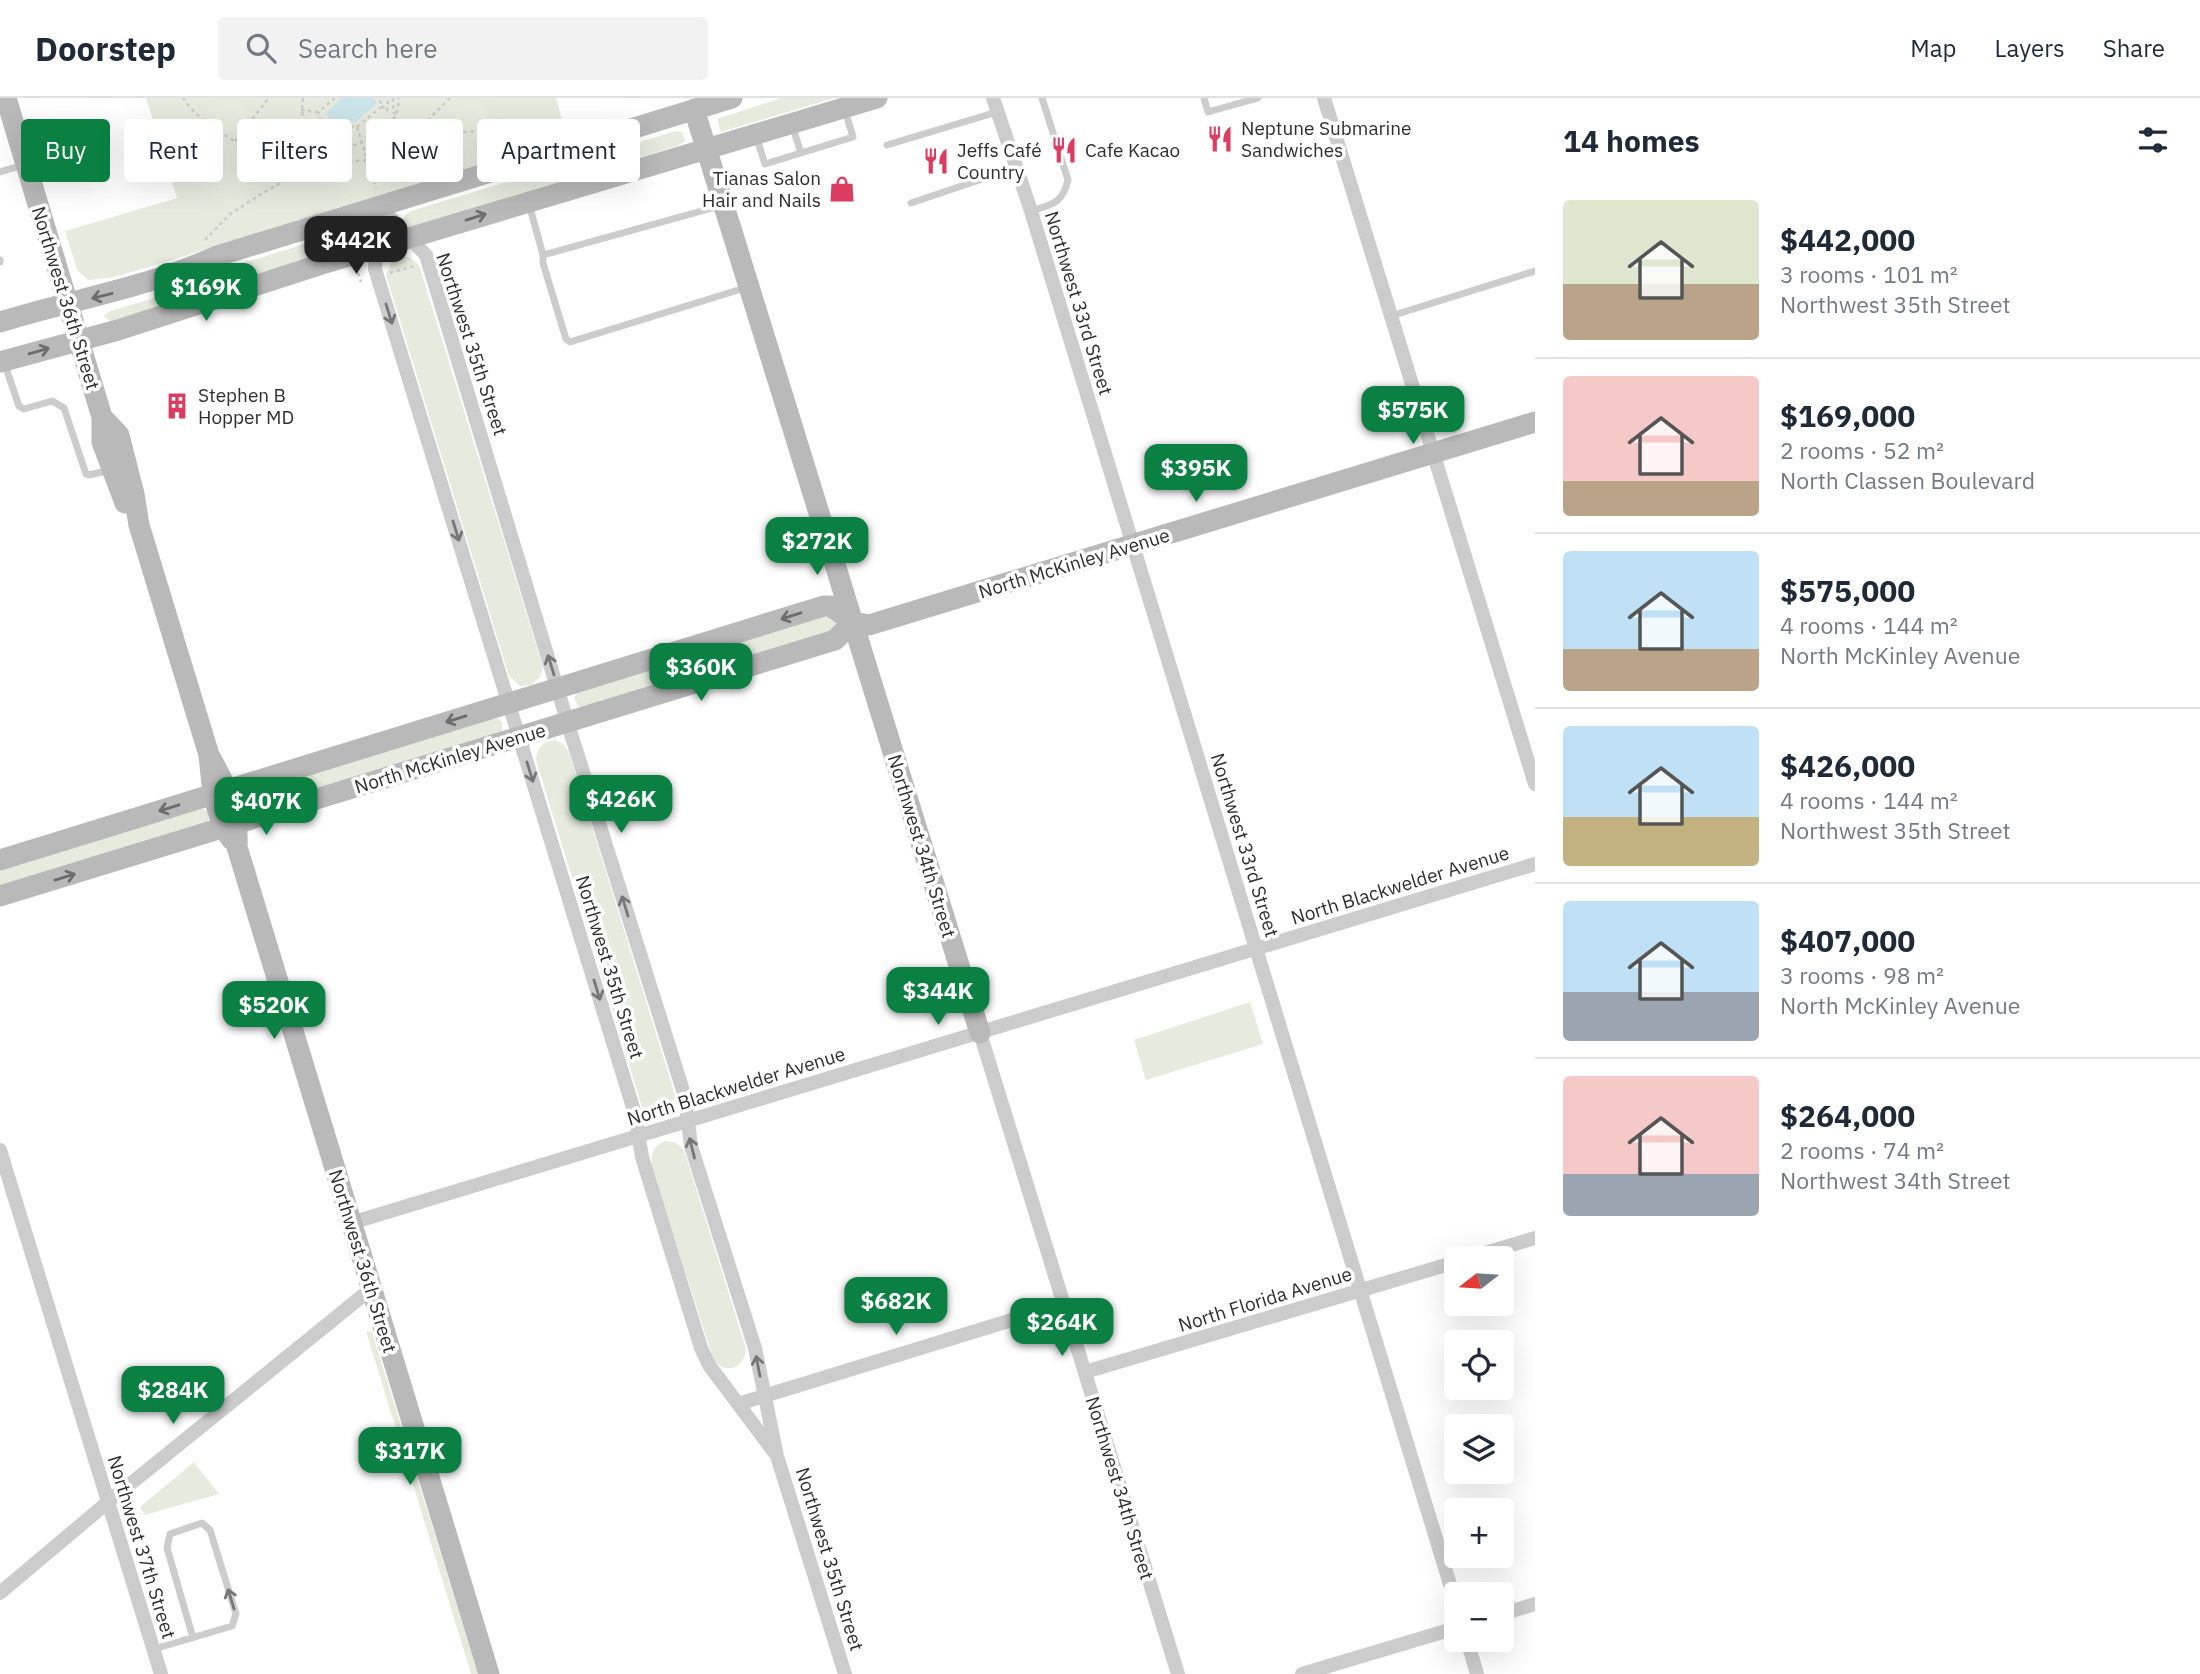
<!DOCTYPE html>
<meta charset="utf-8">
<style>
body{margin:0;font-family:"IBM Plex Sans",sans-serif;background:#f2f2f3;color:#1f2937;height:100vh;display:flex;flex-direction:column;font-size:26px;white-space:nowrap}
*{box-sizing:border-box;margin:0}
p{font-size:23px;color:#747a83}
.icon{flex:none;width:38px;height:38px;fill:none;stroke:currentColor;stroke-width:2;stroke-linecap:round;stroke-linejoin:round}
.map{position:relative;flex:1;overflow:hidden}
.details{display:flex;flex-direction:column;background:#fff;width:665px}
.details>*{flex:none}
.guide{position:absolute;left:21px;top:21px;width:665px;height:63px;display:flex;gap:14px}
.needle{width:46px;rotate:253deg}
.controls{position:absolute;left:1444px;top:1148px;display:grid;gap:14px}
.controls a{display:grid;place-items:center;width:70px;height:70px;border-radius:7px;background:#fff;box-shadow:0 7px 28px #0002;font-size:35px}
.price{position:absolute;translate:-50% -60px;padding:0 16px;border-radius:14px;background:#0b8043;color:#fff;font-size:23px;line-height:46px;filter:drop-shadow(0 2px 4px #0008)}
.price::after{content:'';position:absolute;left:50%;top:42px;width:21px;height:16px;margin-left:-10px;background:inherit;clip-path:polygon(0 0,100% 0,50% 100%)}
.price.current{background:#222;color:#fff}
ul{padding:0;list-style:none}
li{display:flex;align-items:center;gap:21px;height:175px;padding:0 28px}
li+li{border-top:2px solid #e0e1e3}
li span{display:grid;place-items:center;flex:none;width:196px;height:140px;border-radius:7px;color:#555}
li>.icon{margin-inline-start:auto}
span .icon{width:84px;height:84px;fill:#fffc;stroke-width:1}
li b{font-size:30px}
h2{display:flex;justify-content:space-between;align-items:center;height:84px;padding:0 28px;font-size:30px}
.pill{padding:0 24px;border-radius:7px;background:#fff;box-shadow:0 7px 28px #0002;font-size:24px;line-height:63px}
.pill.current{background:#0b8043;color:#fff}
header{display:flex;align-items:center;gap:42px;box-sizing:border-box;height:98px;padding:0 35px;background:#fff;border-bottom:2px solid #e0e1e3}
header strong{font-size:33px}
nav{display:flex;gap:38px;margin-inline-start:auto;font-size:24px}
.search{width:490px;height:63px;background:#f2f2f3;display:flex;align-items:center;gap:18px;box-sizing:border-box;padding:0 24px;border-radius:7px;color:#747a83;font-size:26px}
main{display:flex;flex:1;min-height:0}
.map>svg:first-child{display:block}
</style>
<header>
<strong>Doorstep</strong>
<div class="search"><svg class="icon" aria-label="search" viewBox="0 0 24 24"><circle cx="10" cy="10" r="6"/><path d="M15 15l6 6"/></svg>Search here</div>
<nav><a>Map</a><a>Layers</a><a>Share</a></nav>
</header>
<main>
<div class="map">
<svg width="1535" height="1576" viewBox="0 0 1535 1576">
<rect width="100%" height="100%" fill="#fff"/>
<path fill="#e7ebde" d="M 146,0 L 556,0 L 567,38 L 564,42 L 135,173 L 110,180 L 88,182 L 77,172 L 65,133 L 177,100 Z
M 781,0 L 834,0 L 721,34 L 717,21 Z
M 676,33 L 682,34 L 685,43 L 677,48 L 414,130 L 406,130 L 401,126 L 405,117 L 411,113 Z
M 365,127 L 372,128 L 373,140 L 366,144 L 111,223 L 105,220 L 104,217 L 111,213 L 197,187 L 221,172 Z
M 400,159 L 409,159 L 419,167 L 543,569 L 540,579 L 532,587 L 520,588 L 509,578 L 386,177 L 392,163 Z
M 825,516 L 837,525 L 835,532 L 584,611 L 578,608 L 574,600 L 579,593 Z
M 496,619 L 502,624 L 502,634 L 255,713 L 246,707 L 248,694 Z
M 555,642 L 563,646 L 569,654 L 675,997 L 673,1008 L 666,1015 L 649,1017 L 642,1009 L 536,662 C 537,650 543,643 555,642 Z
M 203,710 L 209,716 L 207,727 L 0,791 L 0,770 Z
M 1250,904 L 1263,946 L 1146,982 L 1134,942 Z
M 665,1043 L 675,1044 L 684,1052 L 746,1251 C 745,1271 724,1278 713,1260 L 652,1071 C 651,1057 651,1050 665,1043 Z
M 366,1233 L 372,1234 L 478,1576 L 471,1576 Z
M 194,1364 L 219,1396 L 145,1417 L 140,1409 Z"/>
<path fill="#cbe3ea" d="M 341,0 L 374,0 L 377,5 L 356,24 L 345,25 L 339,21 L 328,21 L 327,14 Z"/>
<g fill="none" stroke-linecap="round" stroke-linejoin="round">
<path stroke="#ccc" stroke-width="2.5" stroke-dasharray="3.5 3.5" stroke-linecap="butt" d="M 183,0 C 198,24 244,52 272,59 C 287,63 304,64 320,66
M 303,0 C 292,79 406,48 398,0
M 335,0 L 318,14 L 322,26 L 357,29 L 382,8 L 379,0
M 393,0 L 393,14 L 396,16
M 450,0 L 423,27 L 402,42 C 433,37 510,25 537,41
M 382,8 L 387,13 L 388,0
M 301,12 L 318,14
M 357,29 L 376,90
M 309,35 L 320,27
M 235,43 L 269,0
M 205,142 L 229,117 L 261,96 L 291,79 L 320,66 L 368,62 L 402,42
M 358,175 L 361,184
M 390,175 L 414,168"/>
<path stroke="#ccc" stroke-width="7" d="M 1204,0 L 1208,14 L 1258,0
M 792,27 L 801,55
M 756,38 L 765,66 L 853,39 L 845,12
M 887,47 L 997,14
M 0,74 L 23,67
M 911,105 L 1015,70
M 529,106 L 543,157 L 723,107
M 1031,113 C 1053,106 1062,106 1068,82 L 1042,0
M 543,157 L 543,165 L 566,241 L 570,244 L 748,189
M 0,162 L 0,164
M 1391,218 L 1535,173
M 5,267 L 19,308 L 24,311 L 52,303 L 64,310 L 86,376 L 89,377 L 111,372
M 154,1551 L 232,1528 L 236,1516 L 210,1432 L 202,1425 L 170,1436 L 167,1450 L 193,1540"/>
<path stroke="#ccc" stroke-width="14" d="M 993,0 L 1031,113 L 1456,1506
M 1324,0 L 1535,686
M 379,108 L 426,157 L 572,639 L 685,999 L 691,1048 L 755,1250 L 777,1358 L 845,1576
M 379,108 L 375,171 L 635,1016 L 642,1059 L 701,1250 L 709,1267 L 774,1354
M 980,935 L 1178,1576
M 0,1052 L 161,1576
M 351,1125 L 1535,766
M 1468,1160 L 1535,1140
M 1085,1274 L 1456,1164
M 738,1306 L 1064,1206
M 0,1495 L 108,1404 L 371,1191
M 1502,1516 L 1535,1506
M 1467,1542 L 1477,1576
M 1302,1576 L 1456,1530"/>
<path stroke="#b9b9b9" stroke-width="21" d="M 6,0 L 102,319 L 102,344 L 125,405
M 694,11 L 980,935
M 0,224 C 74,201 146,190 217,158 L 732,0
M 0,264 L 118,232 L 322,166 L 877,0
M 102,319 L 119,337 L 134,396 L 139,427 L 209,657 L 213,697 L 223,730 L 232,742
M 209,657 C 227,690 239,710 237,749 L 489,1576
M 0,762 L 824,508 L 830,508 L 853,524 L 869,527 L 1535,324
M 0,798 L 835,542 L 853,524"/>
</g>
<defs><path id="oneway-shaft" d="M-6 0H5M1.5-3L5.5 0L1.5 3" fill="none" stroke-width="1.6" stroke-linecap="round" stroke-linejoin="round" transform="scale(1.75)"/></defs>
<g stroke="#6d6d6d">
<use href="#oneway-shaft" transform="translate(476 119) rotate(-17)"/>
<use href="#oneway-shaft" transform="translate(102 198) rotate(166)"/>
<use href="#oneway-shaft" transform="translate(39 253) rotate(-16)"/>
<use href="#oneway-shaft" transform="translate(791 518) rotate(163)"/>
<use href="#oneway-shaft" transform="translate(456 621) rotate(163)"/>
<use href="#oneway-shaft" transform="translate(169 710) rotate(163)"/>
<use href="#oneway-shaft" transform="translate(65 779) rotate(-17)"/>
</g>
<g stroke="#767676">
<use href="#oneway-shaft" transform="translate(389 216) rotate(73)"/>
<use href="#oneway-shaft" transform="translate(456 433) rotate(73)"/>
<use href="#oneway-shaft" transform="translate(551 567) rotate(-107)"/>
<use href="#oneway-shaft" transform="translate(530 674) rotate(73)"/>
<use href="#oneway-shaft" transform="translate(625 808) rotate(-107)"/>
<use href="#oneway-shaft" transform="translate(597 892) rotate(73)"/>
<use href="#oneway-shaft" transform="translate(692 1050) rotate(-104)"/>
<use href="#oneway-shaft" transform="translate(758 1268) rotate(-101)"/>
<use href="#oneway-shaft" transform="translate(231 1501) rotate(-107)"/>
</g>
<defs>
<g id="restaurant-bare" transform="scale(2.1)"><path d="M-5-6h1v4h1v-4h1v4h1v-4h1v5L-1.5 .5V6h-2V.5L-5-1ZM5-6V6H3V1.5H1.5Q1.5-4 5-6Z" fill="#db3c60" stroke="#fff" stroke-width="2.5" paint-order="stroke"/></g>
<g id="shop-bare" transform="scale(2.1)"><path d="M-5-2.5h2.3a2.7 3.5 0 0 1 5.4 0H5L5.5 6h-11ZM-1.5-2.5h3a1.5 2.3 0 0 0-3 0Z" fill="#db3c60" stroke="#fff" stroke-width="2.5" paint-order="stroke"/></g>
<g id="building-bare" transform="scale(2.1)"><path d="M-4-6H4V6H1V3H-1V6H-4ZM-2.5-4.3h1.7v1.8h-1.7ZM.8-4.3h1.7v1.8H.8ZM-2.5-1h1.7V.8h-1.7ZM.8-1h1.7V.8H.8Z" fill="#db3c60" stroke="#fff" stroke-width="2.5" paint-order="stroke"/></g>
</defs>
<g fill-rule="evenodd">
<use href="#restaurant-bare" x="1220" y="41"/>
<use href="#restaurant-bare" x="1064" y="52"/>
<use href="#restaurant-bare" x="936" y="63"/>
<use href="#shop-bare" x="842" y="91"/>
<use href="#building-bare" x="177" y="308"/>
</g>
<g text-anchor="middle" stroke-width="7" stroke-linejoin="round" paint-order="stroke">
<g font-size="19" fill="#2f2f2f" stroke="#fff" text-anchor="start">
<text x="1241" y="37">Neptune Submarine<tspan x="1241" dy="22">Sandwiches</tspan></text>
<text x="957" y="59">Jeffs Café<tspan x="957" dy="22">Country</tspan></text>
<text x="1085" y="59">Cafe Kacao</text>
<text x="821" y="87" text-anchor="end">Tianas Salon<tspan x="821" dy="22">Hair and Nails</tspan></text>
<text x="198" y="304">Stephen B<tspan x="198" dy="22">Hopper MD</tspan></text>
</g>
<g font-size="19" fill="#2f2f2f" stroke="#fff">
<text transform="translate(66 200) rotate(73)" y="7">Northwest 36th Street</text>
<text transform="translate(1079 205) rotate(73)" y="7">Northwest 33rd Street</text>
<text transform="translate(472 246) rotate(72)" y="7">Northwest 35th Street</text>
<text transform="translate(1074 465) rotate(-17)" y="7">North McKinley Avenue</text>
<text transform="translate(450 660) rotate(-17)" y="7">North McKinley Avenue</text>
<text transform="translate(1245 747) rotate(73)" y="7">Northwest 33rd Street</text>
<text transform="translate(922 748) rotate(73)" y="7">Northwest 34th Street</text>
<text transform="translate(1400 787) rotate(-17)" y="7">North Blackwelder Avenue</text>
<text transform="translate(610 869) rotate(73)" y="7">Northwest 35th Street</text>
<text transform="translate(736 988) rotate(-17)" y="7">North Blackwelder Avenue</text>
<text transform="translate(363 1163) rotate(73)" y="7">Northwest 36th Street</text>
<text transform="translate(1265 1201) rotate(-17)" y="7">North Florida Avenue</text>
<text transform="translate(1120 1390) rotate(73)" y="7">Northwest 34th Street</text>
<text transform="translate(142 1449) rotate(73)" y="7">Northwest 37th Street</text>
<text transform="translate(830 1461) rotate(73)" y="7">Northwest 35th Street</text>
</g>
</g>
</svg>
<div class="controls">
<a><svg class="needle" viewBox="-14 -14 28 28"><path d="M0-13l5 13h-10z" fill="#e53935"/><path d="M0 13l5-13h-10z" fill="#747a83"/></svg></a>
<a><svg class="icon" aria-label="locate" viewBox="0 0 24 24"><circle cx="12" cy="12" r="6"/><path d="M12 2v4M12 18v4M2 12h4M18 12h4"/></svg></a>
<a><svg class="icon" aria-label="layers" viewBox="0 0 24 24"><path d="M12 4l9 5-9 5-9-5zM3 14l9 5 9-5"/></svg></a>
<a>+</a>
<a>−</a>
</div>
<b class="price current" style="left:356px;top:178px">$442K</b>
<b class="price" style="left:206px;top:225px">$169K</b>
<b class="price" style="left:1413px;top:348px">$575K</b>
<b class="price" style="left:1196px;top:406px">$395K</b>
<b class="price" style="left:817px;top:479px">$272K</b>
<b class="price" style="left:701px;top:605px">$360K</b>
<b class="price" style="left:621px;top:737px">$426K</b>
<b class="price" style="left:266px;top:739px">$407K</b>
<b class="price" style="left:938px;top:929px">$344K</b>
<b class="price" style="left:274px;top:943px">$520K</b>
<b class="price" style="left:896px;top:1239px">$682K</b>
<b class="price" style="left:1062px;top:1260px">$264K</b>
<b class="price" style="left:173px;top:1328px">$284K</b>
<b class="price" style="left:410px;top:1389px">$317K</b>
<div class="guide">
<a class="pill current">Buy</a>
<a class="pill">Rent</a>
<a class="pill">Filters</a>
<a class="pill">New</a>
<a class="pill">Apartment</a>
</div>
</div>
<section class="details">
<h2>14 homes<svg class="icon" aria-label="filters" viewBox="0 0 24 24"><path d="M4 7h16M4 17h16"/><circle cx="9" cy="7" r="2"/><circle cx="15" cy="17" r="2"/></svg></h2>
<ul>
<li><span style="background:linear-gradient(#dfe7d0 60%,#b9a48a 0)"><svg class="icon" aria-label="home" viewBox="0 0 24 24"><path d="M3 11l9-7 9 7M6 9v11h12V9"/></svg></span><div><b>$442,000</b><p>3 rooms · 101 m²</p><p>Northwest 35th Street</p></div></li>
<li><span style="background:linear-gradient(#f6c9c9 75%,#b9a48a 0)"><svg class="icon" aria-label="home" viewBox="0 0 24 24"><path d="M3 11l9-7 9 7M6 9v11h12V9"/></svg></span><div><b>$169,000</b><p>2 rooms · 52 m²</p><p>North Classen Boulevard</p></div></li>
<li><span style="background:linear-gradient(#bfe0f5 70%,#b9a48a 0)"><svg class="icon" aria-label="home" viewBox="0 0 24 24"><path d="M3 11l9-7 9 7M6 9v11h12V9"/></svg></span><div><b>$575,000</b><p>4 rooms · 144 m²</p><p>North McKinley Avenue</p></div></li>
<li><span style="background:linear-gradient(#bfe0f5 65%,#c2b280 0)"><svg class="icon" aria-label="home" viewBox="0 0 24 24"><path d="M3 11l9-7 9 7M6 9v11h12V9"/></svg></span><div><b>$426,000</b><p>4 rooms · 144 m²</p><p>Northwest 35th Street</p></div></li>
<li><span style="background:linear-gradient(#bfe0f5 65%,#9aa5b1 0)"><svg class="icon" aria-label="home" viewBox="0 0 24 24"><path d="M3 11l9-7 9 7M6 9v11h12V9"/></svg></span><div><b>$407,000</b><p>3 rooms · 98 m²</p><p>North McKinley Avenue</p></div></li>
<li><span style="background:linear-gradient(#f6c9c9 70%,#9aa5b1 0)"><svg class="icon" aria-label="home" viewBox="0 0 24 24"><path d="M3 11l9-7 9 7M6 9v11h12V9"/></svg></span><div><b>$264,000</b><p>2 rooms · 74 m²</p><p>Northwest 34th Street</p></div></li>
</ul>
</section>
</main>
